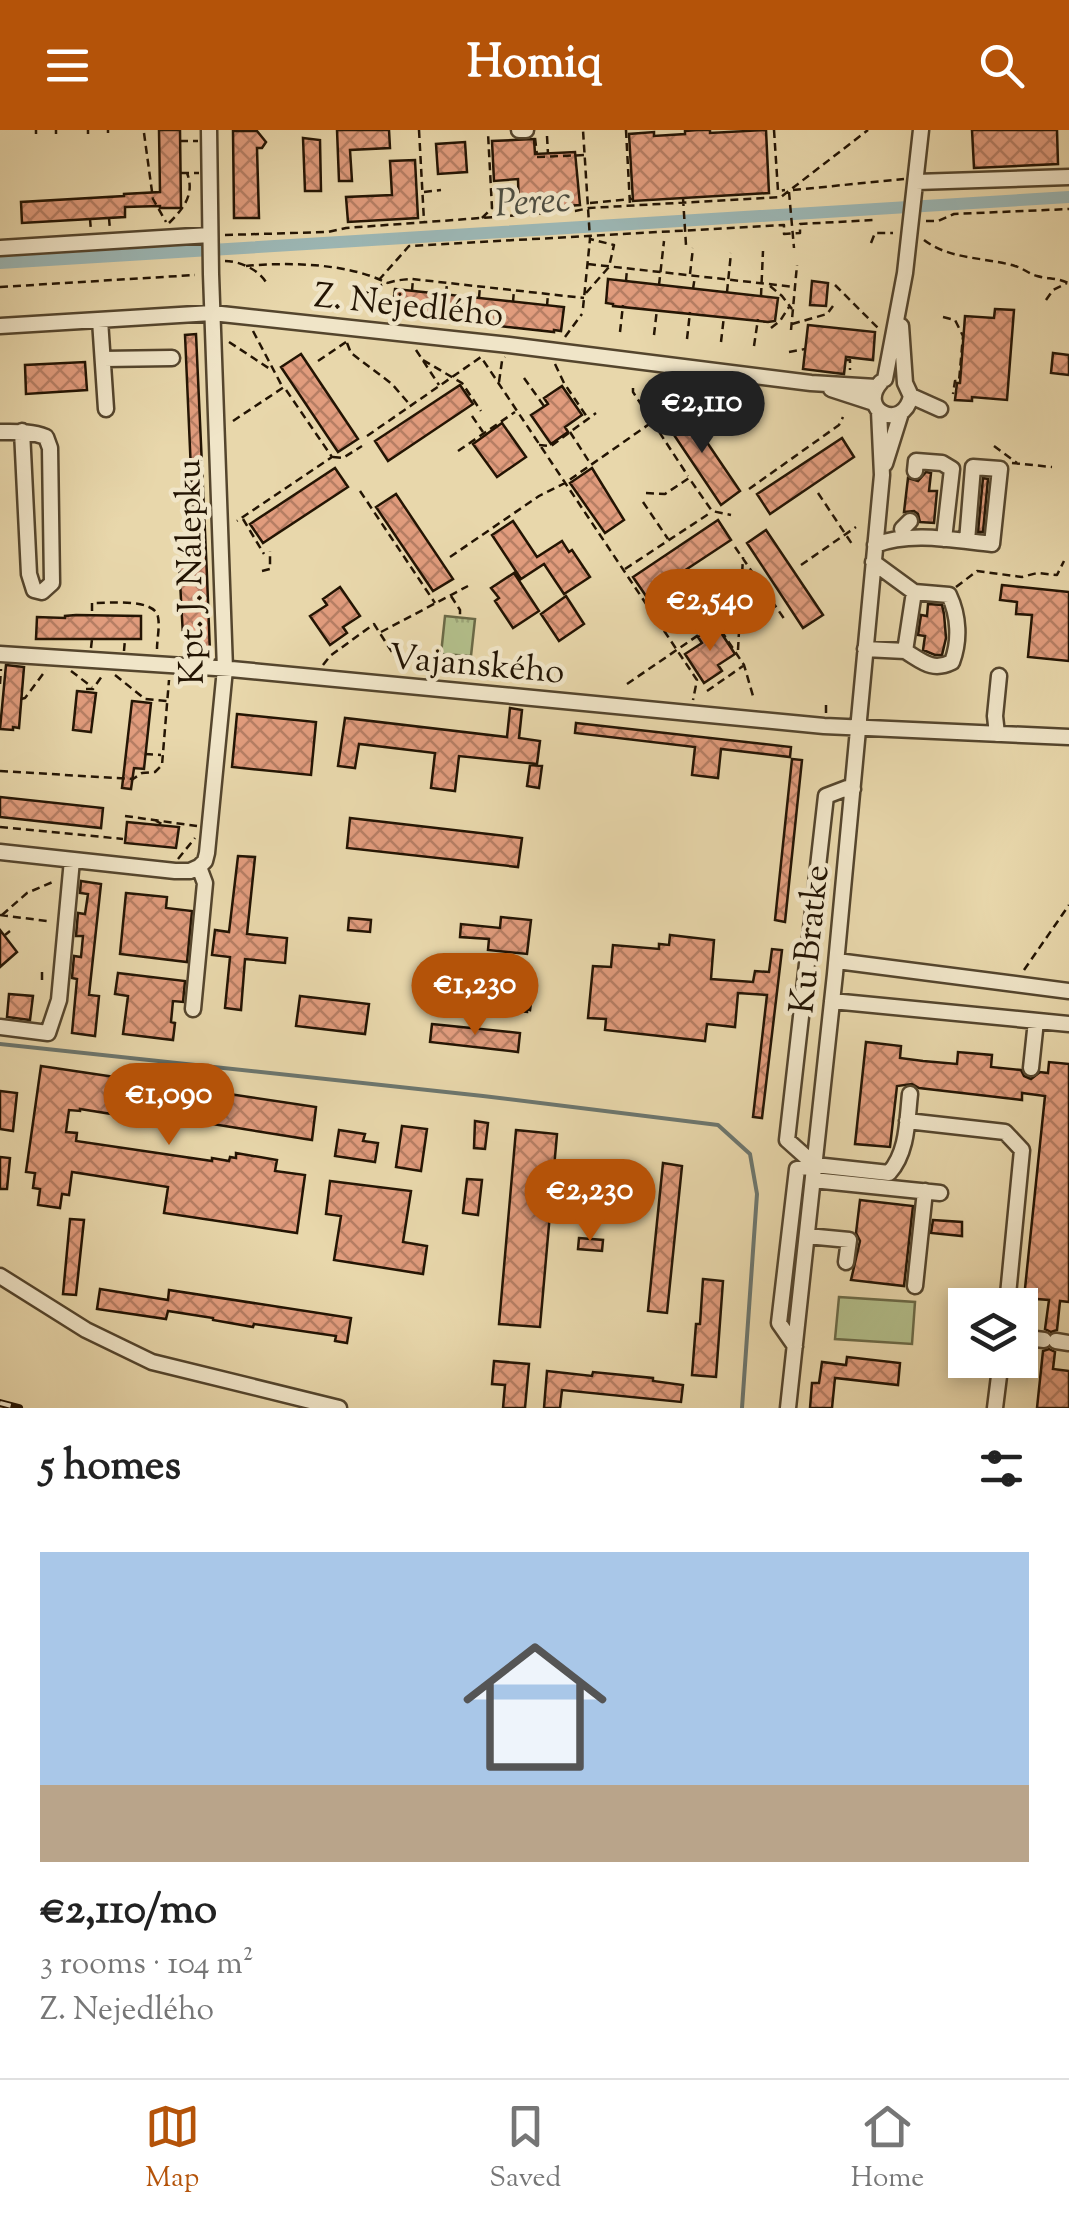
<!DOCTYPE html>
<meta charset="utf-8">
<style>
body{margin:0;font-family:"Sorts Mill Goudy",serif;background:#f6f6f6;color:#222;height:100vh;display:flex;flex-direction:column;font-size:38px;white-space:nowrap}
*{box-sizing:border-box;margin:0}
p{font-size:32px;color:#767676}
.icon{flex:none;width:55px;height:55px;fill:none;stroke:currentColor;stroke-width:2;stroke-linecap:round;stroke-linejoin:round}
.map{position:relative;height:1278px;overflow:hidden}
.side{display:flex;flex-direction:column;background:#fff;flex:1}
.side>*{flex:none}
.buttons{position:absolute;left:948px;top:1158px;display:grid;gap:20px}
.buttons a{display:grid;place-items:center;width:90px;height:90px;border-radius:0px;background:#fff;box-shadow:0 5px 15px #0003;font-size:50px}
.price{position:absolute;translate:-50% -85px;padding:0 22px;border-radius:35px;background:#b45309;color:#fff;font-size:32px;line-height:65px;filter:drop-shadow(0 2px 5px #0008)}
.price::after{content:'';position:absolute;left:50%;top:60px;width:30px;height:22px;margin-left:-15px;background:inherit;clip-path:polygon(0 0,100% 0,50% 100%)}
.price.active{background:#222;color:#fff}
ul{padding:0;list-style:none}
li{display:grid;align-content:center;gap:20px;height:530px;padding:0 40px}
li+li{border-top:2px solid #e0e0e0}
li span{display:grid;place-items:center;height:310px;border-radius:0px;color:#555}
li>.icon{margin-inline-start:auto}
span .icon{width:180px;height:180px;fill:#fffc;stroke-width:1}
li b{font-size:42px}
h2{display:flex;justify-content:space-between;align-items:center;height:120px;padding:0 40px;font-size:42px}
header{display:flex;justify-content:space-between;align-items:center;height:130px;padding:0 40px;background:#b45309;color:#fff;font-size:45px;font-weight:800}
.tabs{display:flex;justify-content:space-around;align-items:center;height:140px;border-top:2px solid #e0e0e0;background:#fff;font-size:28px;color:#767676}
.tabs a{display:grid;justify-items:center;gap:5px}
.tabs .active{color:#b45309}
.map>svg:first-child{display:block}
</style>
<header><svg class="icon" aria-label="menu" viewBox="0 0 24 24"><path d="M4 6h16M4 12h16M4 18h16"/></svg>Homiq<svg class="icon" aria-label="search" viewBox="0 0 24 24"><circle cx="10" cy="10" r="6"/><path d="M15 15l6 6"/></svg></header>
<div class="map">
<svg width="1069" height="1278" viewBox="0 0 1069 1278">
<defs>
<pattern id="park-tufts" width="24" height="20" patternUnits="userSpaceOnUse" patternTransform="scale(2.5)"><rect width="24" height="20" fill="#b3bf8b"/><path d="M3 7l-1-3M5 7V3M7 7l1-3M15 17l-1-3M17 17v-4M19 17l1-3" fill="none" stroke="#9aa376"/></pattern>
<pattern id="building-cross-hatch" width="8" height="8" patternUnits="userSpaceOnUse" patternTransform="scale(2.5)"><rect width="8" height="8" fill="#e19c7d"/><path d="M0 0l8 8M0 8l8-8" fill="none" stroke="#b67e64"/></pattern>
</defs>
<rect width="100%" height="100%" fill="#e8d7ab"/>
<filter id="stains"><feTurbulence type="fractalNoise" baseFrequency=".002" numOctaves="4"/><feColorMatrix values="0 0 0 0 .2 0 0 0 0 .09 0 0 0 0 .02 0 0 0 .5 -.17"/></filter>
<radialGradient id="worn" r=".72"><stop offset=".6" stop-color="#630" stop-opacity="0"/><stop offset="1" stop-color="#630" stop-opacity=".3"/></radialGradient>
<path fill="url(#park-tufts)" stroke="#6b6a47" stroke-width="2.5" d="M 445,486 L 475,489 L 471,526 L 441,524 Z"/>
<path fill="#b3bf8b" stroke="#6b6a47" stroke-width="2.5" d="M 839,1167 L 915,1172 L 912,1214 L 835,1209 Z"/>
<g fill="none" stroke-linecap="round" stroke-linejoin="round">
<path stroke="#6c766e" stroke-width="4" d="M 0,914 L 483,966 L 718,995 L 750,1024 L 757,1064 L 742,1278"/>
<path stroke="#9cb7b5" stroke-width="12" d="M 0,133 L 1069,67"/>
</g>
<path fill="url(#building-cross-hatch)" stroke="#231403" stroke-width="2.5" d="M 159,0 L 180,0 L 181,78 L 160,78 L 160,76 L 125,77 L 125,87 L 22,93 L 21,72 L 124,66 L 124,64 L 160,62 Z
M 337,0 L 389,0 L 390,18 L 350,20 L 352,51 L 339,51 Z
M 698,0 L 710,0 L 710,3 L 766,0 L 769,63 L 633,71 L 629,4 L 654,2 L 654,6 L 685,4 L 685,1 Z
M 972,0 L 1057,0 L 1058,34 L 974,38 Z
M 233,1 L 257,1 L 266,12 L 262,18 L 257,18 L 259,88 L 234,88 Z
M 303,8 L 320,10 L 321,61 L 305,61 Z
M 534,9 L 535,24 L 575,22 L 580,75 L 519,79 L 518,49 L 494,51 L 492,11 Z
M 465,12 L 467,42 L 438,44 L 436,14 Z
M 415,30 L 418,88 L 348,92 L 346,67 L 392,65 L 390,31 Z
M 608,149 L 778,168 L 775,191 L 768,192 L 613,176 L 613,174 L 606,173 Z
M 812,151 L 828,153 L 826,176 L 810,175 Z
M 395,159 L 564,177 L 561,201 L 554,200 L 554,202 L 399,185 L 399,183 L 392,182 Z
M 995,179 L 1014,180 L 1007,270 L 972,267 L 972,271 L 955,270 L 957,253 L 960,253 L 965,186 L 994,188 Z
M 808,195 L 875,202 L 873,230 L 846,227 L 844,244 L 803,239 Z
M 196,204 L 207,446 L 210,523 L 199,523 L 198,505 L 183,506 L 179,433 L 195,432 L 185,205 Z
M 1053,223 L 1069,225 L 1069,245 L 1051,243 Z
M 301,224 L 358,309 L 338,322 L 281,237 Z
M 85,232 L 87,260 L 26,264 L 25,235 Z
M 460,255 L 473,274 L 388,331 L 375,311 Z
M 562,256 L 582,285 L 565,297 L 568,302 L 551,314 L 531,285 L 548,274 L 544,268 Z
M 683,277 L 740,361 L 721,375 L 664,290 Z
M 502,293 L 526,327 L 497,347 L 473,314 Z
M 842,308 L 854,327 L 770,384 L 757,364 Z
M 335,338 L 348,357 L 263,413 L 250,394 Z
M 592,338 L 624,390 L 605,403 L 570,353 Z
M 926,342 L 931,343 L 929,361 L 937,361 L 934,393 L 920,392 L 918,384 L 914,381 L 904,382 L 908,348 L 918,351 Z
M 983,348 L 988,349 L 983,402 L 978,402 Z
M 396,364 L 453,449 L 433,461 L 376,377 Z
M 718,390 L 731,410 L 646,466 L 633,447 Z
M 513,391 L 537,427 L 562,411 L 569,422 L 572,420 L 590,447 L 564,464 L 544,434 L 521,449 L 492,405 Z
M 766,400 L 823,485 L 803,498 L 747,413 Z
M 514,443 L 539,481 L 513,498 L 495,471 L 499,468 L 491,458 Z
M 1002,455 L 1069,462 L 1069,531 L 1028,527 L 1032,485 L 1016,484 L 1017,472 L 1000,470 Z
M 340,457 L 360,486 L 343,497 L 347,503 L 330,515 L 310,486 L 327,475 L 323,469 Z
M 566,466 L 584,494 L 559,511 L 541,484 Z
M 928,474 L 942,475 L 944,484 L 946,508 L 942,525 L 935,525 L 923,520 L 925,506 L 918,505 L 921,485 L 927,486 Z
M 76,485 L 141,486 L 141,509 L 36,509 L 37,487 L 65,488 L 65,486 Z
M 716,495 L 735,524 L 718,535 L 722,541 L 704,553 L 685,524 L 702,513 L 698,507 Z
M 6,535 L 24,537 L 19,598 L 13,597 L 13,600 L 0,599 Z
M 77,561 L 96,563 L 91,602 L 73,600 Z
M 132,571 L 151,573 L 144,639 L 134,638 L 131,659 L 122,658 Z
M 510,578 L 522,580 L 519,608 L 540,611 L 537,634 L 459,626 L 455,661 L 431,658 L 435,623 L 359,614 L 355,638 L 338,636 L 345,588 L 507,607 Z
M 237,584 L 316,592 L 311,645 L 232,637 Z
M 576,593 L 791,617 L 790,627 L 721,619 L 718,648 L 692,645 L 695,617 L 575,603 Z
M 792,629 L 802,630 L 785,792 L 775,790 Z
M 530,635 L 542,636 L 539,658 L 527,656 Z
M 0,667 L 103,678 L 101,698 L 0,687 Z
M 350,688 L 522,708 L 518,737 L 347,718 Z
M 127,692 L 179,697 L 176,718 L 125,713 Z
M 238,726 L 255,727 L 247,804 L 287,808 L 285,833 L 245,829 L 241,880 L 225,878 L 230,827 L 212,825 L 215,800 L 229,802 Z
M 81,751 L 101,754 L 89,865 L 99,866 L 95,906 L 72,903 L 77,849 L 72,848 L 74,826 L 81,827 L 83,806 L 76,806 L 78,783 L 85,784 L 88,764 L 80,763 Z
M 126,763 L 167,767 L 166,778 L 192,781 L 187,832 L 120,824 Z
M 501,787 L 531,790 L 527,824 L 488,820 L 489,809 L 460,807 L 461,794 L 500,798 Z
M 349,788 L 371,790 L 370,802 L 348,800 Z
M 0,800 L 17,822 L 0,837 Z
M 670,805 L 714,810 L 711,849 L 753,852 L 755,841 L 769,842 L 772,819 L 782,820 L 762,988 L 753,987 L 767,865 L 738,863 L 735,897 L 707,894 L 705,911 L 605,900 L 606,889 L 588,888 L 593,836 L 611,837 L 613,815 L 659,819 L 659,814 L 669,815 Z
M 118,843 L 185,851 L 183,872 L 173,871 L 171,892 L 175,893 L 173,910 L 123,904 L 128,866 L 115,864 Z
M 432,853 L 529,864 L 532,866 L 530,880 L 527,879 L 527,882 L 504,880 L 503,882 L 430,874 Z
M 9,864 L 33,866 L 30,890 L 7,887 Z
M 300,866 L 369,874 L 365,904 L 296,896 Z
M 432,894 L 520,903 L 518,922 L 430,912 Z
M 866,912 L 901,916 L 900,928 L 923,931 L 957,934 L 958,922 L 992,925 L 991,937 L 1021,940 L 1024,946 L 1031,949 L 1040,942 L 1048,943 L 1049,932 L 1069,934 L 1069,1172 L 1060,1171 L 1057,1200 L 1051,1202 L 1045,1199 L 1049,1170 L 1024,1168 L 1045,966 L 1022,963 L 1022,970 L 919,958 L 912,954 L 897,956 L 890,1017 L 855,1014 Z
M 41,936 L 316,977 L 312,1010 L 144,983 L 143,989 L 80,979 L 80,981 L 69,980 L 66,1002 L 77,1003 L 76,1011 L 212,1031 L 212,1028 L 229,1031 L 230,1027 L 236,1028 L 236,1023 L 277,1030 L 275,1041 L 305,1045 L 297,1103 L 164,1083 L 168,1057 L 72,1042 L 69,1065 L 62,1064 L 60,1078 L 38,1075 L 40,1059 L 33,1058 L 35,1043 L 26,1042 Z
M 0,961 L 17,963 L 13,1001 L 0,999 Z
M 475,991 L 488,993 L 485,1019 L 474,1018 Z
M 402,996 L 427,999 L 421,1041 L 396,1037 Z
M 339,1000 L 365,1004 L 363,1011 L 378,1013 L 375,1032 L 335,1026 Z
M 516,1000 L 557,1004 L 540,1197 L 499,1194 Z
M 0,1027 L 10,1028 L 7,1059 L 0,1059 Z
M 663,1033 L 682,1036 L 667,1183 L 648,1181 Z
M 467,1049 L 482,1050 L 478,1085 L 463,1083 Z
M 330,1051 L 411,1061 L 403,1112 L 427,1116 L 423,1144 L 334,1130 L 341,1086 L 326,1084 Z
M 860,1070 L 913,1076 L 904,1156 L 851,1150 L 860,1111 L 856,1103 Z
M 70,1089 L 84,1090 L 76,1165 L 63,1164 Z
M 933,1090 L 962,1092 L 962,1106 L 931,1103 Z
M 579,1108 L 603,1110 L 602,1121 L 578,1119 Z
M 703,1149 L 723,1151 L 716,1247 L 692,1245 L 696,1194 L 700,1194 Z
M 100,1159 L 168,1170 L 169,1160 L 351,1188 L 347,1213 L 335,1211 L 336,1206 L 254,1194 L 253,1197 L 213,1190 L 213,1188 L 168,1181 L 166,1189 L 97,1179 Z
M 1049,1219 L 1055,1222 L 1053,1239 L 1069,1241 L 1069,1278 L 1037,1278 L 1043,1221 Z
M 847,1227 L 900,1233 L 898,1255 L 835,1248 L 832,1278 L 810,1278 L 812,1253 L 819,1253 L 822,1232 L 846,1235 Z
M 494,1231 L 529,1234 L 525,1278 L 503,1278 L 505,1255 L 492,1254 Z
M 547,1241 L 592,1246 L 593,1242 L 653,1248 L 653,1251 L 683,1255 L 681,1272 L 562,1260 L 560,1278 L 544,1278 Z"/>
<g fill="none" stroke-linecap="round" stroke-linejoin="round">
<g stroke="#54452d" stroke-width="19">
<path id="minor" d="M 519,0 L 526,0
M 916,52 L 1069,47
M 0,118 L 210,105
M 100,190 L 106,279
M 0,196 L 212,183 L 509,215 L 811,253 L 876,257
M 901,196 L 905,253 L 911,266 L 940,279
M 103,229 L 172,228
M 885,249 L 905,143 L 921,0
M 881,252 C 856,280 903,303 911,266
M 831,259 L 874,273
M 0,302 C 16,302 31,301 46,307 L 50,318 L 52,453 L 42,462 L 34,460 L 29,444 L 22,301
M 885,334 L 901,283
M 915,341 L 916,331 L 942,333 L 952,339 L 944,409
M 902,399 L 910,391
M 875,415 C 910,401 954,410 992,414 L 1000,339 L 973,337 L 967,411
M 865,519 L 905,521 L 914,462 L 873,432
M 905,521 C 922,531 932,542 952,532 C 960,511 959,486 949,465 L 914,462
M 0,524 L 231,539 L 824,596 L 1069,607
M 997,604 L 995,586 L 999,546
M 0,722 L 175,741 L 190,741 L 199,737
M 199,737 L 205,731 L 207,723 L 225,539 L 211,144 L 209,0
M 837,831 L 1069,861
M 832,871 L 1069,894
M 193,879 L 205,753 L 199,737
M 0,897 L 48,903 L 59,870 L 72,730
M 1031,938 L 1036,891
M 907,991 L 1005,1002 L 1022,1020 L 1007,1175
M 815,1035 L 787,1010 L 826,666 L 847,658 L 853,659
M 813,1050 L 940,1063
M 807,1106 L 849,1110 L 846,1132
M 0,1146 L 86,1200 L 152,1232 L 339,1278
M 915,1156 L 925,1061
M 1020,1207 L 1044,1210
M 1056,1211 L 1069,1213
M 795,1216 L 779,1193 L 797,1039 L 815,1035 L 889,1043 C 908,1022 907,990 910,964
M 788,1278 L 835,844 L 882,345 L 879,281
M 995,1278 L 1001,1230"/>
</g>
<path stroke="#231403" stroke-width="2.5" stroke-dasharray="8 5" stroke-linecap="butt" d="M 36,0 L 36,4
M 56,0 L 56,4
M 88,0 L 88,4
M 108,0 L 108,3
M 419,0 L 424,91
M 626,0 L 630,75
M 774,0 L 778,61 L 785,60
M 144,3 L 153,69 L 166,92
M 547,6 L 548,24
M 535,8 L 537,25
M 180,11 L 198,11
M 537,27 L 585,25
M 181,43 L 199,43
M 793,60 L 904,49
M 424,62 L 441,60
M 789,62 L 794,118
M 683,68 L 686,115
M 590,73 L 632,69
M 109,88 L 110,100
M 482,88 L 492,78 L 488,3
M 90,89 L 91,101
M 926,91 L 938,91 L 954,84 L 1069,79
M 169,93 C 184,78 195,64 187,43
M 225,105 L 328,102 L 346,98 L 575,81 L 589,78 L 781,67 L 868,0
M 924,110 C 950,130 985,127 1015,136 C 1023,138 1029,144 1037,146 C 1048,149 1058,148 1068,153
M 871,113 L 875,103 L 893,103
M 225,131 C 240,131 260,140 267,154
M 588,134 L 795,157
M 246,136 C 288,132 348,133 387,153
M 690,144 L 693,118
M 626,151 L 627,139
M 659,155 L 664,111
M 835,155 L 880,200
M 770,156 L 782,166 L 792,179
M 0,157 L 195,145
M 693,159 L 695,146
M 370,160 L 409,116 L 784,95 L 784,104 L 800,103 L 800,94 L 874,90
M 412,161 L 413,149
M 727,162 L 731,123
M 586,163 L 609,137 L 614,115 L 590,109
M 446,164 L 447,153
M 364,165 C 375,155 397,149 412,149 L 584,168
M 761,166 L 763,121
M 479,168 L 480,156
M 1046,170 L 1053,160 L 1067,153
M 513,172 L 514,160
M 547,176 L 548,164
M 583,178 L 590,109 L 583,0
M 943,187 L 955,190 L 963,206 L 959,251 L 955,251 L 953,264
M 792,194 L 827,184 L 833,176
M 771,198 L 780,191 L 789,177
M 791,200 L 797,135
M 253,201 L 282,256
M 620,202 L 623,175
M 654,205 L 657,179
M 565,207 L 582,184
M 687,209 L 690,182
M 229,212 L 270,239
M 721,212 L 724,186
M 347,213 L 351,223 L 392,254 L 411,276
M 754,216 L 758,189
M 416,220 L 439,255
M 789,222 L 805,219
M 423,230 L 462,253 L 481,281
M 845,230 L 850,230 L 850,240
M 318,231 L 346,212
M 555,234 L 564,253 L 587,287
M 524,248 L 544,276
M 499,252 L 502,231 L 505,227
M 633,258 L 633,262 L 688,346
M 472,286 L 483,302
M 233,291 L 284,257 L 332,327 L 237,391
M 570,302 L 590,333
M 367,306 L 481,227 L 697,550 L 693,570
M 539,315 L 551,316 L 596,283
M 994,316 L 1017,333
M 458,321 L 515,282
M 333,327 L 343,328 L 362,316
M 1012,333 L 1052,337
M 749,359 L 839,295 L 843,287
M 360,361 L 435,473
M 646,363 L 665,364 L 689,348 L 712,381 L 731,385
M 818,363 L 854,417
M 643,372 L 668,409
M 243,389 L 264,424
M 735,417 L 785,490
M 450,427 L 539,366 L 565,353 L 688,267
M 801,435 L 856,397
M 625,439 L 710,383
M 262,441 L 270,439 L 270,421
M 956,457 L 977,441 L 1022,447 L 1037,443 L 1057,445 L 1064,431
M 451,466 L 460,480 L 460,487
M 92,481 L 92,473 C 108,473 155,468 158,487 C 160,497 157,509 157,519
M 381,502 L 468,456
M 91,518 L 92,509
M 738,520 L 743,427
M 124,521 L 125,509
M 323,535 L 330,526 L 374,494 L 399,533
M 71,541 L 92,557
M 115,545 L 145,569 L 167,571
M 0,554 L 1,539
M 627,554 L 716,493 L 744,535 L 753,566
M 86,559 L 93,559 L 102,546
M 707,561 L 743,536
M 21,569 L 25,568 L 46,540
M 826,583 L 826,574
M 145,624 L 161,625
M 0,641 L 133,649 L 142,643 L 155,642 L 162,635 L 169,550
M 125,686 L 197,696
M 156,689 L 156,691 L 164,695
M 0,697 L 123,709
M 178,729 L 195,708
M 0,785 L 47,791
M 2,785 L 27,763 L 55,751
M 5,805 L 10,801
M 1024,840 L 1069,775
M 42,850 L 42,839"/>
<use href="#minor" stroke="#f0e5c8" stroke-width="14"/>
<g stroke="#231403" stroke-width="8">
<path id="rail" d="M 0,1273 L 19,1278"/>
</g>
<use href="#rail" stroke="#f0e5c8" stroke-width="4" stroke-dasharray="11" stroke-linecap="butt"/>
</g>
<g text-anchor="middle" stroke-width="9" stroke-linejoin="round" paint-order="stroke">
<g font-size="35" fill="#231403" stroke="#f0e5c8">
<text transform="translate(409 174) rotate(6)" y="12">Z. Nejedlého</text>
<text transform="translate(189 442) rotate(-91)" y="12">Kpt. J. Nálepku</text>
<text transform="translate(477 533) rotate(5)" y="12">Vajanského</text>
<text transform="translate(808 809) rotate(-84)" y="12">Ku Bratke</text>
</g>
<g font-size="38" font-style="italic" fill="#4d4d41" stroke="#f0e5c8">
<text transform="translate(533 70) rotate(-4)" y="13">Perec</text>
</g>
</g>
<rect width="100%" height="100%" filter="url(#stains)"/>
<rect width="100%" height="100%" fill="url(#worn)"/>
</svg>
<div class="buttons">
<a><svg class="icon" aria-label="layers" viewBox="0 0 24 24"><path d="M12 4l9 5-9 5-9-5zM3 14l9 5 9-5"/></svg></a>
</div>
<b class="price active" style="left:702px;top:326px">€2,110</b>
<b class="price" style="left:710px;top:524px">€2,540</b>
<b class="price" style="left:475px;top:908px">€1,230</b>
<b class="price" style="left:169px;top:1018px">€1,090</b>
<b class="price" style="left:590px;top:1114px">€2,230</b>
</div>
<section class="side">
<h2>5 homes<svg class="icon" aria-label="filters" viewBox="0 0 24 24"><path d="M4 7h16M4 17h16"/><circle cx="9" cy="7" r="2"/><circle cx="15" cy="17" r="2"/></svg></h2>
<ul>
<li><span style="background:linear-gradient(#a9c7e8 75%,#b9a48a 0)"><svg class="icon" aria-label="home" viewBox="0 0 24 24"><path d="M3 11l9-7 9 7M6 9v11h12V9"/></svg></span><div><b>€2,110/mo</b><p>3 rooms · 104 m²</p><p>Z. Nejedlého</p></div></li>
</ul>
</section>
<nav class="tabs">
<a class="active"><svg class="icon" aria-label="map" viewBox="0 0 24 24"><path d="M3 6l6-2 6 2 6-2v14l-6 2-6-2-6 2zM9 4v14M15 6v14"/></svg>Map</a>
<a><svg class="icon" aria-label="saved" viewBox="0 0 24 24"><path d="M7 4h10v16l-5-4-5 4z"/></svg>Saved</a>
<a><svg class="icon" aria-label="home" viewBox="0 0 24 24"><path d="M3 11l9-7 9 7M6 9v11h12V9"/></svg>Home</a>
</nav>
